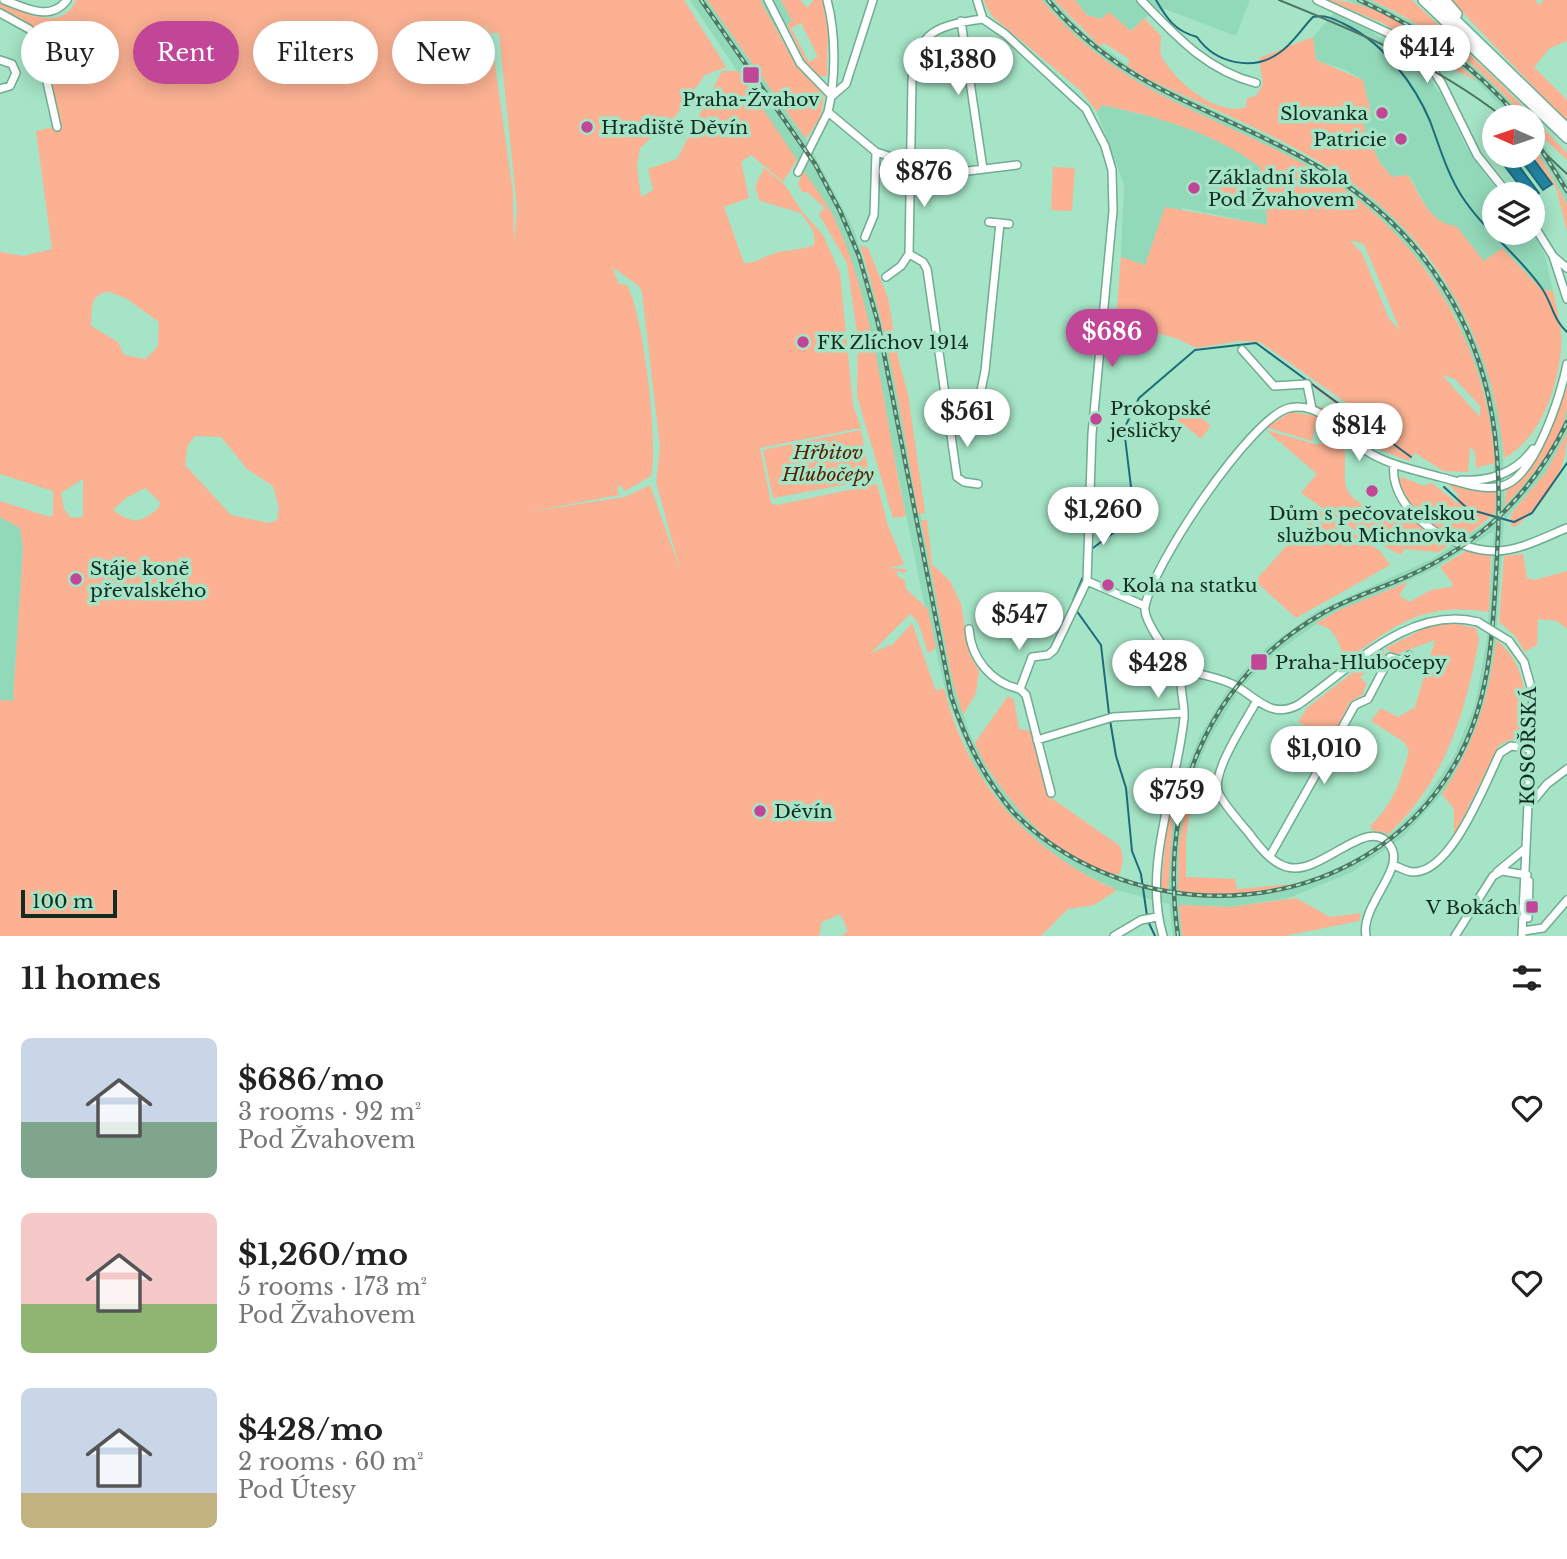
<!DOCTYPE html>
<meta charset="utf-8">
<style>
body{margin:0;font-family:"Libre Baskerville",serif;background:#f2f2f2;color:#222;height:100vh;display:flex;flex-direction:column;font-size:26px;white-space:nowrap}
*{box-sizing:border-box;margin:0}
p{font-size:23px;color:#767676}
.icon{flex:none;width:38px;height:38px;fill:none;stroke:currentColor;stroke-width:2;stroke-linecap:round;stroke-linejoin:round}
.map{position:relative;height:936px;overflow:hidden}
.details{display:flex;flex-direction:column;background:#fff;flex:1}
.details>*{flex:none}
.banner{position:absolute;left:21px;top:21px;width:700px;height:63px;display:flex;gap:14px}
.needle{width:46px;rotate:273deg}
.controls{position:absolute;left:1482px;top:105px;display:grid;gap:14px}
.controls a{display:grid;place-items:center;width:63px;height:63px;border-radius:50%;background:#fff;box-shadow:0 4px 18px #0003;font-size:35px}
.scale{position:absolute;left:21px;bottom:18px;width:96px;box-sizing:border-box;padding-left:7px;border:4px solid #132c21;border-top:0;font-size:19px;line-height:24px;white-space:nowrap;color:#132c21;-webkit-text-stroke:5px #a5e4c6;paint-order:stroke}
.price{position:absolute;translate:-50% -60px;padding:0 16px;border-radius:24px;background:#fff;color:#222;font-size:23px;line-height:46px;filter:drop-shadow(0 2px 4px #0008)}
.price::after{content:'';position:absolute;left:50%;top:42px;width:21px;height:16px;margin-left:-10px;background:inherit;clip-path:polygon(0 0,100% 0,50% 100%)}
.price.active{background:#c24697;color:#fff}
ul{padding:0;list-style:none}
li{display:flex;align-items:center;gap:21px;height:175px;padding:0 21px}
li span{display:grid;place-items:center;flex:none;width:196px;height:140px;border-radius:10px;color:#555}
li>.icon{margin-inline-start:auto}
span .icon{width:84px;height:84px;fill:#fffc;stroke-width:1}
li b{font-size:30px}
h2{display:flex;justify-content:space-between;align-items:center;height:84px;padding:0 21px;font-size:30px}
.chip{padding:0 24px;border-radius:32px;background:#fff;box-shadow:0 4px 18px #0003;font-size:24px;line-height:63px}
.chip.active{background:#c24697;color:#fff}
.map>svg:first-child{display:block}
</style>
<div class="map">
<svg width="1567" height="936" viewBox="0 0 1567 936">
<rect width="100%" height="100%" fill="#a5e4c6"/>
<path fill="#92d9b9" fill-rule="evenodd" d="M 690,0 L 707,0 L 806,139 L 854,230 L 882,318 L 952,679 L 970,735 L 992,776 L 1029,821 L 1064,851 L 1109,876 L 1168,893 L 1169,844 L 1180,786 L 1199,737 L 1232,683 L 1266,648 L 1317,611 L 1432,559 L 1491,520 L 1495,511 L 1494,451 L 1484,390 L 1456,317 L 1426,269 L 1379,217 L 1313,169 L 1139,85 L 1078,40 L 1042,0 L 1054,0 L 1084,33 L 1144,77 L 1274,139 L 1340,175 L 1385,209 L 1409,234 L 1455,296 L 1484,359 L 1502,431 L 1505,506 L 1538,467 L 1567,408 L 1567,433 L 1560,448 L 1546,472 L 1504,521 L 1496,640 L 1489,688 L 1478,728 L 1462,763 L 1442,794 L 1403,837 L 1352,872 L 1289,898 L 1230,907 L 1179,905 L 1182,936 L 1173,936 L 1169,904 L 1117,890 L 1074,869 L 1046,849 L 1011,817 L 974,766 L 947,697 L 923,598 L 865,313 L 852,266 L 831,212 ZM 1494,531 L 1487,639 L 1475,705 L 1453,758 L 1423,802 L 1396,829 L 1366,853 L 1307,883 L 1247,896 L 1178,895 L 1179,845 L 1189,789 L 1208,741 L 1240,689 L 1273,655 L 1322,620 L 1436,568 Z
M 760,0 L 781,0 L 793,22 L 776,29 Z
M 1075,0 L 1250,0 L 1236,36 L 1165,9 L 1144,18 L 1131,31 L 1087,15 Z
M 1347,0 L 1371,0 L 1437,36 L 1491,81 L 1524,117 L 1512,117 L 1466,71 L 1432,44 L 1397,23 Z
M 1335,12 L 1364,25 L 1424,73 L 1441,94 L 1467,149 L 1500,194 L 1494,194 L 1494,233 L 1533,233 L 1545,255 L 1553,291 L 1541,289 L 1484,261 L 1429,211 L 1409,175 L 1392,177 L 1380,163 L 1363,126 L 1371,112 L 1363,80 L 1345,70 L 1316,60 L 1313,37 Z
M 1102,105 L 1169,121 L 1233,147 L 1260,167 L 1261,179 L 1266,182 L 1267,225 L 1182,208 L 1145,265 L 1121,257 L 1124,185 L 1097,112 Z
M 1533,128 L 1567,181 L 1567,204 L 1533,144 Z
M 0,517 L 20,528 L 23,548 L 13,701 L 0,700 Z"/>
<path fill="#fbb192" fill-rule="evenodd" d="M 76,0 L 684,0 L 726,67 L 705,75 L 675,117 L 640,148 L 637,167 L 641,197 L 653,190 L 648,169 L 677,159 L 722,71 L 738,71 L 797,160 L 783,182 L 751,155 L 741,162 L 749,198 L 724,207 L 744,263 C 756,263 759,259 770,255 C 784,249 799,251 814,245 C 817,232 808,223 801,213 L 760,201 L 755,187 L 764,168 L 785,185 L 801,210 L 823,235 L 840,273 L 853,405 L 861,428 L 760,448 L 771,503 L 777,505 L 877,484 L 888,526 L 904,564 L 889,568 L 907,569 L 905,573 L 897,571 L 897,576 L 905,580 L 906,589 L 928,609 L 936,648 L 928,653 L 918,622 L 910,614 L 871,653 L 893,644 L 912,623 L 936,691 L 944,688 C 966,781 1030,853 1117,890 L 1094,905 L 1068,909 L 1041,936 L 841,936 L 848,931 L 840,914 L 822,922 L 819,936 L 0,936 L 0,700 L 13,701 L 23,548 L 20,528 L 0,517 L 0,501 L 50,517 L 53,515 L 53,491 L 0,474 L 0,252 L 23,256 L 52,249 L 36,131 L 58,126 L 38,36 L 0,10 L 0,3 C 26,13 62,33 76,0 ZM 484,20 L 490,33 L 499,33 L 517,208 L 514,243 L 513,193 L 492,43 ZM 612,267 L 639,286 L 642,293 L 660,447 L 656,482 L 680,570 L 650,485 L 625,497 L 527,512 L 619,495 L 617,487 L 620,485 L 625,491 L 651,476 C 659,444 643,312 627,285 L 619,284 ZM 110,292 L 127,299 L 159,322 L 158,346 L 146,359 L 124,355 L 118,342 L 91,326 C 92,309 89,293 110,292 ZM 195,436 L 221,437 L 248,470 L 273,486 L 279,509 L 277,520 L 269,523 L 231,515 L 185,465 L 188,445 ZM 83,479 L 83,517 L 71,518 L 64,509 L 61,493 ZM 145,488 L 160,502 L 159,507 C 141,524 133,524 113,510 L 126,498 Z
M 707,0 L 760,0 L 796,65 L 824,95 L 821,116 L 806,139 L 760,74 L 762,71 L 757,64 L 754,66 Z
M 781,0 L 800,0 L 807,8 L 814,0 L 823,0 L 828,28 L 827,76 L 818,76 L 806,63 L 787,25 L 792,21 ZM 801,23 L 818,57 L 809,62 L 791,28 Z
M 983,0 L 1042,0 C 1121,95 1211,112 1313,169 C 1420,230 1487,341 1495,463 L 1476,468 L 1475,452 L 1470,447 L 1468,472 L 1443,471 L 1415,453 L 1409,461 L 1368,445 L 1337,418 L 1315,405 L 1325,408 L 1346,424 L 1352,417 L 1307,382 L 1308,379 L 1357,416 L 1351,406 L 1260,342 L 1240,341 L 1196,348 L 1178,339 L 1120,322 L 1117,308 L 1121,257 L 1145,265 L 1165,207 L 1267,225 L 1266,182 L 1261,179 L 1260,167 C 1213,132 1159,117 1102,105 L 1097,112 L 1081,91 L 992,16 ZM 1350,240 L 1364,244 L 1400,330 L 1389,319 L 1362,253 ZM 1442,375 L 1455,379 L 1480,406 L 1480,417 Z
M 1054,0 L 1075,0 L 1087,15 L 1101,19 L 1109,12 L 1131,31 L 1144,18 L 1161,36 C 1161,43 1159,51 1162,57 C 1175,82 1218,117 1246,107 L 1247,98 L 1256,96 L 1263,84 L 1259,58 L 1313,37 L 1316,60 L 1363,80 L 1371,113 L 1363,126 L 1380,163 L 1392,177 L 1408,175 C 1420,195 1430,224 1456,226 L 1484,261 L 1502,248 L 1541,289 L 1553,291 C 1557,311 1563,330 1561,350 C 1557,389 1541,438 1504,458 C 1494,343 1437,238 1339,174 C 1279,135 1209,108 1144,77 L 1128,66 L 1129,59 L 1104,43 L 1100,46 Z
M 1327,0 C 1381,0 1439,46 1477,81 L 1447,66 L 1436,57 L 1429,57 L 1385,24 Z
M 1371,0 L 1412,0 L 1502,85 L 1567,153 L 1567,160 L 1533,128 L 1533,117 L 1524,117 C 1482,67 1431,27 1371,0 Z
M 1451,0 L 1535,0 L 1539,5 L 1544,0 L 1567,0 L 1567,41 L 1550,48 L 1534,67 L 1567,100 L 1567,122 Z
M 1533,144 L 1567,204 L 1567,231 L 1556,188 L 1533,156 Z
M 1053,167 L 1075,168 L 1072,211 L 1051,210 Z
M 803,170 C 812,183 822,196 830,210 C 874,292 885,423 906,516 L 893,518 L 857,396 L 858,340 L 847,263 L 819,214 L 825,208 L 807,192 L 802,192 L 798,184 Z
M 1229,172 L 1247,183 L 1232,208 L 1214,197 Z
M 860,245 L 868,248 L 888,298 L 899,362 L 908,394 L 925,513 L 918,514 C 903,423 888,333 860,245 Z
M 1567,380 C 1567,389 1567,399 1567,408 C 1562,442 1527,481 1505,506 L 1506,488 L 1531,468 Z
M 1184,404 L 1211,426 L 1201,439 L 1174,417 Z
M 1291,412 L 1317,416 L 1312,441 L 1266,427 Z
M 861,430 L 870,480 L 773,498 L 763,450 Z
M 1266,430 L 1315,444 L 1344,443 C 1346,455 1344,469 1345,481 C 1349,512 1386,507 1408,513 C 1418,516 1434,538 1451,544 L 1439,552 L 1404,549 L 1401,555 L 1360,534 L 1301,493 L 1317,474 L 1282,444 L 1284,440 L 1280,443 Z
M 1567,433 C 1567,473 1546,503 1515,527 L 1511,526 L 1511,514 L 1546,472 Z
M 1402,477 L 1424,486 L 1432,483 L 1458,504 L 1458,494 L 1448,484 L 1468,490 L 1496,491 L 1495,513 L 1464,538 C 1428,526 1421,517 1398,487 L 1398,481 Z
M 1319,510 L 1380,551 L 1390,565 L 1296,618 L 1255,581 Z
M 921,520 L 927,520 L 932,564 L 950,581 L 961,604 L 970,655 L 979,671 L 976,693 L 963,715 L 952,679 Z
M 1469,549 L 1491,554 L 1489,612 C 1415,600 1387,632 1331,672 L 1326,670 L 1342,652 C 1337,637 1332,626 1315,624 L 1339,610 L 1408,582 L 1399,595 L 1409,602 L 1431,590 L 1454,586 L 1440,567 Z
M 1523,554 L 1527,578 L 1535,580 L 1567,571 L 1567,629 L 1557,621 L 1538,619 L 1537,645 L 1525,652 L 1515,636 L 1499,622 L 1504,556 Z
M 1451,623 L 1476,628 L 1479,640 C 1465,715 1445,780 1389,834 L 1372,830 L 1370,826 C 1393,805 1401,780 1409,751 L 1404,742 L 1371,721 L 1381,708 L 1398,717 L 1415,707 L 1435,640 L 1394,655 L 1386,648 L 1429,626 Z
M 1496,640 C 1528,664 1527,704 1525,740 L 1510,740 L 1499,745 L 1454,836 L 1454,809 L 1442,794 C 1474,745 1489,698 1496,640 Z
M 1383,649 L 1385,655 L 1360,677 L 1367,684 L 1363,691 L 1365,693 L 1350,702 L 1334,735 L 1318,726 L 1315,730 L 1298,722 L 1307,708 Z
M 1008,696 L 1014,700 L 1019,729 L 1031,731 L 1050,797 L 1120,846 L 1123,859 L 1120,874 C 1072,881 990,785 975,743 Z
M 1180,769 L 1185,771 L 1173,814 L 1168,891 L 1161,890 L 1166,835 Z
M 1194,785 L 1186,838 L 1186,877 L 1235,879 L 1237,889 L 1307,883 L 1247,896 L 1178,895 L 1179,844 L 1189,789 Z
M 1296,898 L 1330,917 L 1361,913 L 1359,921 L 1285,936 L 1182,936 L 1179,905 L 1230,907 Z"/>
<path fill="#2284a2" stroke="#1e6a7b" stroke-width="2" d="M 1518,156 L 1531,156 L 1552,184 L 1543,190 Z
M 1513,158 L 1539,193 L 1533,198 L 1533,194 L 1526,194 L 1504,165 Z"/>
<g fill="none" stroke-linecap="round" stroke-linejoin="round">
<path stroke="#1e6a7b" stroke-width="2" d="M 1156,0 C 1167,19 1175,31 1197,37 C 1215,63 1252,72 1279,53 C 1292,45 1302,28 1313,17 C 1326,14 1336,20 1348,26 C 1384,44 1415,85 1430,121 C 1439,145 1447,173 1461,195 C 1484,231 1518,254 1541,287 C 1552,302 1553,320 1567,332
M 1444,487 L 1468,509 L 1514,522 L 1532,513 L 1567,463
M 1093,548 L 1121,527 L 1126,519 L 1131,487 L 1124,429 L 1139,398 L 1195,350 L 1256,343 L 1411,457
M 1073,601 L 1083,577
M 1076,610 L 1101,645 L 1109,714
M 1110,720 L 1116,756 L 1126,788 L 1132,851 L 1141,874 L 1147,916
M 1148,921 L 1155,936"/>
<g stroke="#6fac90" stroke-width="10">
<path id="minor" d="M 4,0 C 26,8 50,22 67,0
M 768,0 L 800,63 L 832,96
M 827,0 C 836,33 836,78 828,112 L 876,152 L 910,163
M 977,0 L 983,19 L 1005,34 L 1086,109 L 1105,146 L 1112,170 L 1113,211 L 1092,434 L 1087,581
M 1141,0 C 1176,36 1206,70 1256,83
M 1317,0 L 1397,37 L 1428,62 L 1442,84 L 1477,155 L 1508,194
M 0,13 L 29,29 L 37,37 L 57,127
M 961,21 L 983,169
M 0,60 L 12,64 L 16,73 L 10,86 L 0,89
M 832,96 L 846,84 L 873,0
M 968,171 L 1017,165
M 798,172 L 828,112
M 989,222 L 1009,224
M 1533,224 L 1553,256 L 1567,299
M 865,237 L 874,215 L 876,152
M 909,254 L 923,262 L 927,269 L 957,477 L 964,482 L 978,484
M 1554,257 L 1567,268
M 886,277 L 901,266 L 909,254 L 912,81 C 916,30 939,25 983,19
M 1242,350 L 1274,386 L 1307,384 L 1312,409
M 945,407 L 970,414 L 977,410 L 985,371 L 1000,223
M 1394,464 C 1388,511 1452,551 1495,551 C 1519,551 1545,537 1567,528
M 1461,480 C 1489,482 1516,473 1533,449
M 1087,581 L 1145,606
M 969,629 C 971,658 991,683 1020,689
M 1509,641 L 1524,662 L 1533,694 L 1522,936
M 1182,670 C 1172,659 1143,622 1145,607 C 1151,567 1251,417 1289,408 C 1322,401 1342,434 1365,450 C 1387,465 1415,470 1440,477 C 1461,482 1480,491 1502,486 C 1535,478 1561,395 1567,364
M 1182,670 C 1198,674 1217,677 1232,684 C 1255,695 1269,720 1298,705 C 1350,669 1410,604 1478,622
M 1020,689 L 1032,657 L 1048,655 L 1054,650 L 1087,581
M 1020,689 L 1026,695 L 1051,793
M 1256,702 C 1246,721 1209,775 1219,794 C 1226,807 1238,820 1248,832 C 1257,844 1271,863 1287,867 C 1321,877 1370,811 1391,847 C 1405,870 1360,906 1366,936
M 1037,740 L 1113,717 L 1184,713
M 1528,807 L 1547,784 L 1567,769
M 1270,856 L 1355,705 L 1368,699 L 1390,657 L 1400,660 L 1409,655
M 1393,865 C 1399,867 1407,872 1413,872 C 1452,873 1485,783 1500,753 L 1511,746 L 1531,749
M 1497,872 L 1526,848
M 1528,918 L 1529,881
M 1523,931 L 1543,928 L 1567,900
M 1114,936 L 1141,920 L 1157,917
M 1163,936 C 1142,865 1177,788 1184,718 C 1185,701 1178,687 1182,670
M 1455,936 L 1493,876 L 1502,871 L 1527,875"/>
</g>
<g stroke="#6fac90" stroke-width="12">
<path id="major" d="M 1423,0 L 1567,138
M 1435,0 L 1567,128
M 1445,0 L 1457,14"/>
</g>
<use href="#minor" stroke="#fff" stroke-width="7"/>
<use href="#major" stroke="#fff" stroke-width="9"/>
<path stroke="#4e7664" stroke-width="2" d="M 1279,0 C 1358,32 1435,64 1503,117
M 1533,142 L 1567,174"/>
<g stroke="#4e7664" stroke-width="4.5">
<path id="rail" d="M 701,0 L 815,164 L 840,211 L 859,256 L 878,323 L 951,696 C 965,739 983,777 1013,812 C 1136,936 1363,924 1455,764 C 1492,700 1493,627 1497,555 C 1503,459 1496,369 1443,286 C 1413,237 1368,197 1319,167 C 1220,108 1126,94 1048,0
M 1359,0 C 1421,28 1474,65 1518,117
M 1533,136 L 1567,191
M 1178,936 C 1159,803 1204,682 1323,613 C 1349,598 1379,589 1406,577 C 1480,544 1532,495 1567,422"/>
</g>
<use href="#rail" stroke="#a5e4c6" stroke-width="2" stroke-dasharray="5" stroke-linecap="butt"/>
<g stroke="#6fac90" stroke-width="10" stroke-linecap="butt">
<path id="minor-bridge" d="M 1478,622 L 1509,641"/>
</g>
<use href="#minor-bridge" stroke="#fff" stroke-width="7"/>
</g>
<g fill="#c24697" stroke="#a5e4c6" stroke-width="2.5">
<rect x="742" y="66" width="18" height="18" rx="3.5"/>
<circle cx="1382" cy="113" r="7"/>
<circle cx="587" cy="127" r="7"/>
<circle cx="1401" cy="139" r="7"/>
<circle cx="1194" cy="188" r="7"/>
<circle cx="803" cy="342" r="7"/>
<circle cx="1096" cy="419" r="7"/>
<circle cx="1372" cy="491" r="7"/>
<circle cx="76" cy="579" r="7"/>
<circle cx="1108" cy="585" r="7"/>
<rect x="1250" y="653" width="18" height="18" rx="3.5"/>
<circle cx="760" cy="811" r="7"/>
<rect x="1525" y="900" width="14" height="14" rx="3.5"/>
</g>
<g text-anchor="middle" stroke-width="7" stroke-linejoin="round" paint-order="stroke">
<g font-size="19" fill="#132c21" stroke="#a5e4c6" text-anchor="start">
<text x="751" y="106" text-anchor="middle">Praha-Žvahov</text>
<text x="1368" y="120" text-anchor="end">Slovanka</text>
<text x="601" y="134">Hradiště Děvín</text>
<text x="1387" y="146" text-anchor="end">Patricie</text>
<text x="1208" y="184">Základní škola<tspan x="1208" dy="22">Pod Žvahovem</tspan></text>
<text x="817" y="349">FK Zlíchov 1914</text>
<text x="1110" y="415">Prokopské<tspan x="1110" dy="22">jesličky</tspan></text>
<text x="1372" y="520" text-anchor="middle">Dům s pečovatelskou<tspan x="1372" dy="22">službou Michnovka</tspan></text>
<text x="90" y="575">Stáje koně<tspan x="90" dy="22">převalského</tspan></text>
<text x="1122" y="592">Kola na statku</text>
<text x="1275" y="669">Praha-Hlubočepy</text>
<text x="774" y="818">Děvín</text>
<text x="1518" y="914" text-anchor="end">V Bokách</text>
</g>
<g font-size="19" font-style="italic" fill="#592104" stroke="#a5e4c6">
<text x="828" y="459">Hřbitov<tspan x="828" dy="22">Hlubočepy</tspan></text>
</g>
<g font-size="19" fill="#132c21" stroke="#a5e4c6">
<text transform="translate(1528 746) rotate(-89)" y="7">KOSOŘSKÁ</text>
</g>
</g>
</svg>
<div class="controls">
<a><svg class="needle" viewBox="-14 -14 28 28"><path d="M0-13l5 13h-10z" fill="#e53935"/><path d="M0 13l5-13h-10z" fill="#767676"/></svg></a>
<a><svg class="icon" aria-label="layers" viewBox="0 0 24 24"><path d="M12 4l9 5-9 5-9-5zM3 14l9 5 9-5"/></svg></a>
</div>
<div class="scale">100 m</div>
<b class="price" style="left:1427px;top:85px">$414</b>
<b class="price" style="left:958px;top:97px">$1,380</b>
<b class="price" style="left:924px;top:209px">$876</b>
<b class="price active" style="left:1112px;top:369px">$686</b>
<b class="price" style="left:967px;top:449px">$561</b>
<b class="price" style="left:1359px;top:463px">$814</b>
<b class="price" style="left:1103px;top:547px">$1,260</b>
<b class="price" style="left:1019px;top:652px">$547</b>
<b class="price" style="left:1158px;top:700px">$428</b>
<b class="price" style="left:1324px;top:786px">$1,010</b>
<b class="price" style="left:1177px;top:828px">$759</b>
<div class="banner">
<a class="chip">Buy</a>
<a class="chip active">Rent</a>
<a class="chip">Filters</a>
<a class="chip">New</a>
</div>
</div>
<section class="details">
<h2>11 homes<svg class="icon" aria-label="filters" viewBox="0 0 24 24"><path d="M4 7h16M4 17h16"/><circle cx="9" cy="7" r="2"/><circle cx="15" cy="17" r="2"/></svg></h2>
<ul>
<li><span style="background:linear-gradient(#c9d6e8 60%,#7fa58c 0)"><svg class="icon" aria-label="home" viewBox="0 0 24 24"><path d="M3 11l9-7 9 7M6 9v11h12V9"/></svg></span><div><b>$686/mo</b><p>3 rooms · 92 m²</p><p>Pod Žvahovem</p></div><svg class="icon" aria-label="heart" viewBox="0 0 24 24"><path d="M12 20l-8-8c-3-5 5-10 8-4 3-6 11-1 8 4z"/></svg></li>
<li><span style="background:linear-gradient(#f6c9c9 65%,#8fb573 0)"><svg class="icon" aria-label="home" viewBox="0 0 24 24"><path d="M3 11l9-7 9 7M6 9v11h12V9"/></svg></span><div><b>$1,260/mo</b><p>5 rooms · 173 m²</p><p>Pod Žvahovem</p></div><svg class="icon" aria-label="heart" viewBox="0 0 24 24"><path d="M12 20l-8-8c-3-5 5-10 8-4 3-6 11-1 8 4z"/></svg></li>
<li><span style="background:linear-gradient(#c9d6e8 75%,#c2b280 0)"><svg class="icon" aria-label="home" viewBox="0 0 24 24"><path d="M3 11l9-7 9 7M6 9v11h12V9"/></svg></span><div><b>$428/mo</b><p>2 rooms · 60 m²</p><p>Pod Útesy</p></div><svg class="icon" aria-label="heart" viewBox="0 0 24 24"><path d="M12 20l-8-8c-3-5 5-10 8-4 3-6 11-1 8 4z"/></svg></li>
</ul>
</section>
